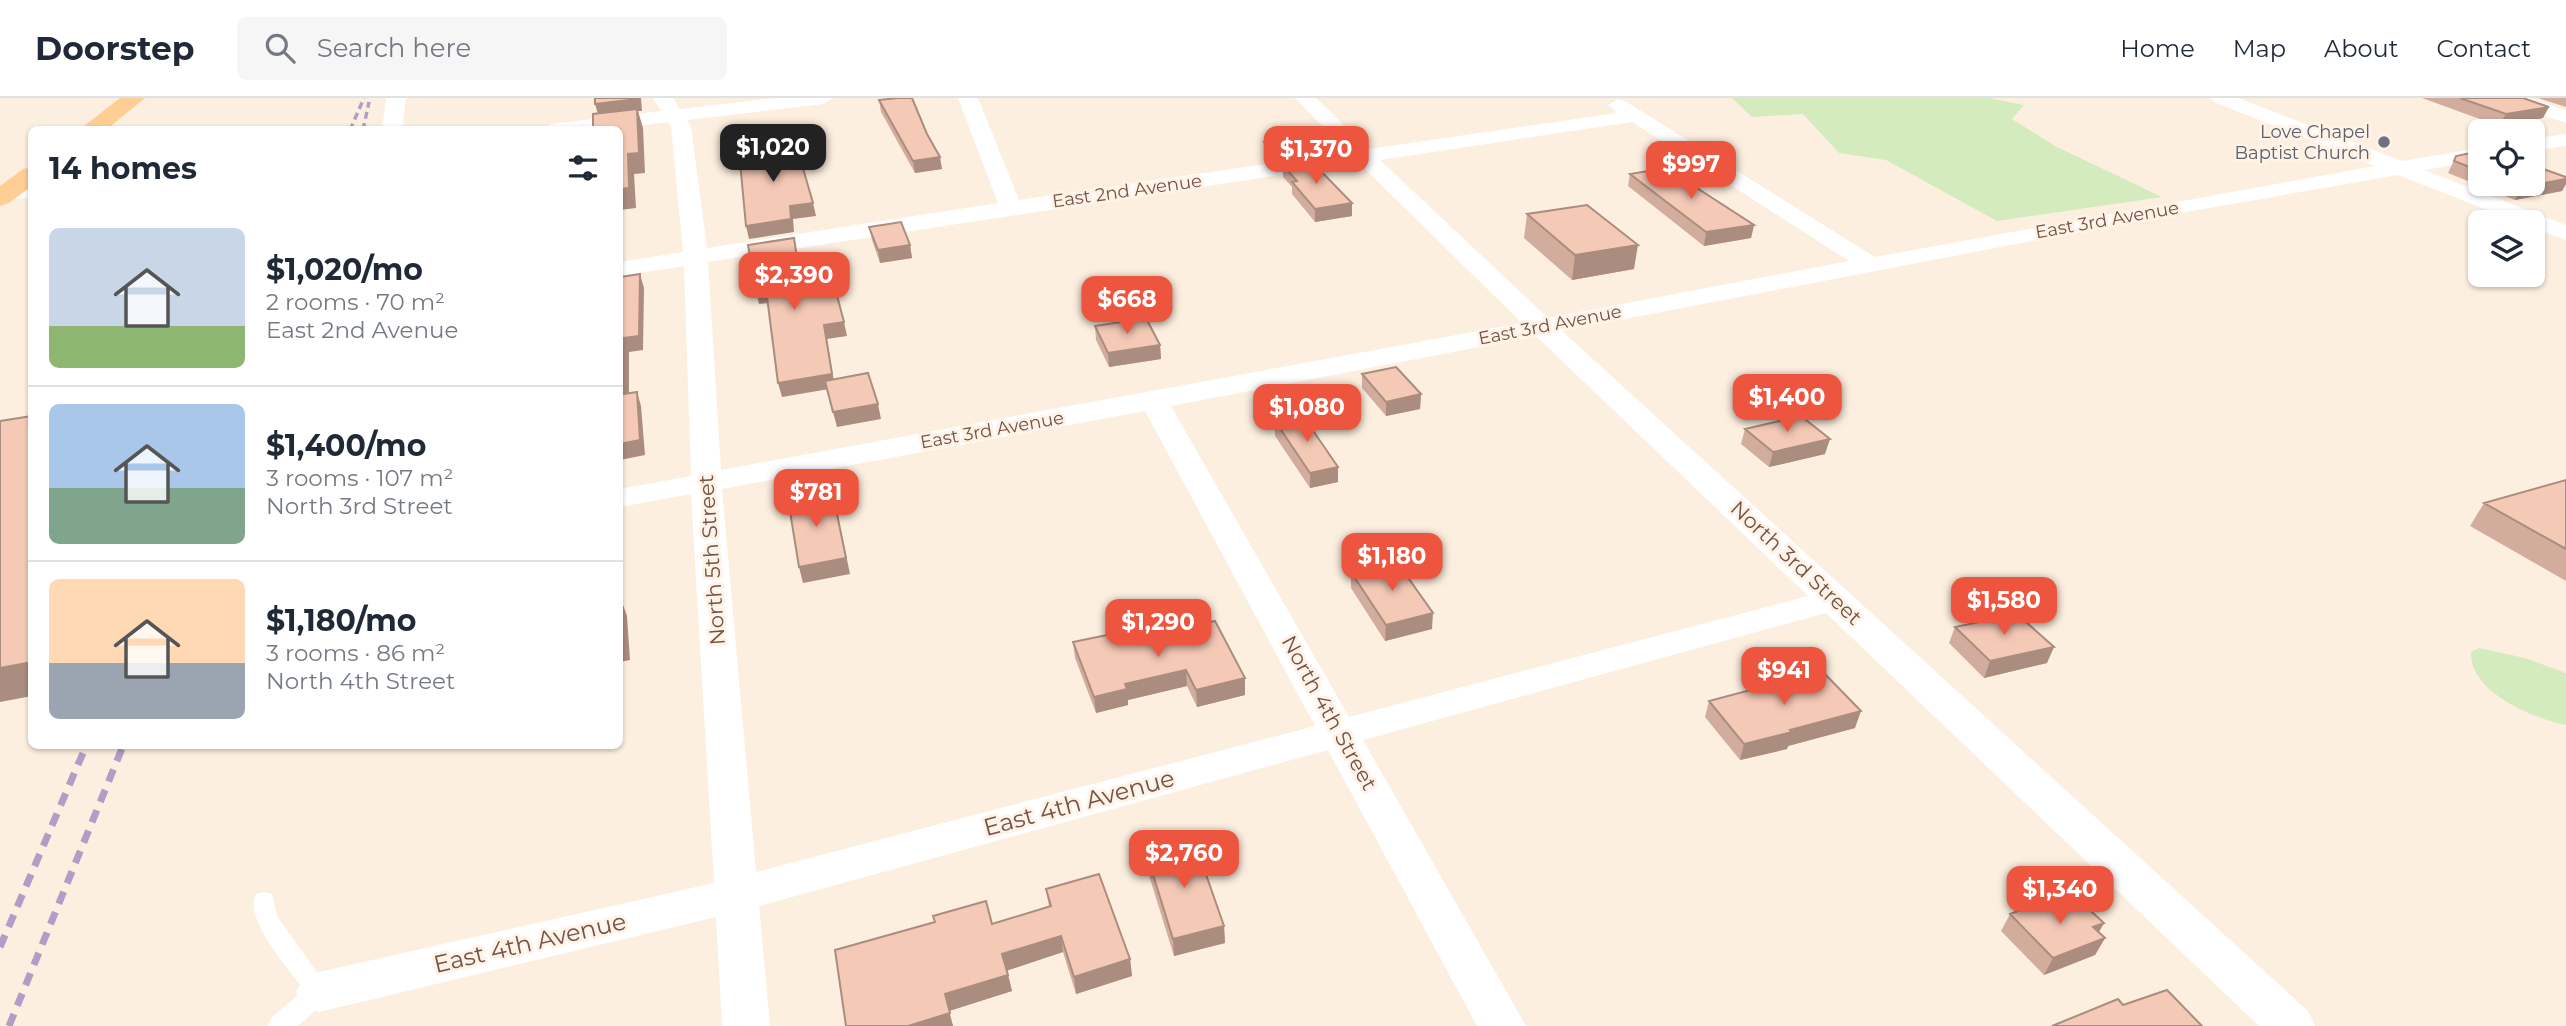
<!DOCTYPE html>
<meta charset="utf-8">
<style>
body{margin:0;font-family:Montserrat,sans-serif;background:#f6f6f7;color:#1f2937;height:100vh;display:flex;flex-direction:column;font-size:26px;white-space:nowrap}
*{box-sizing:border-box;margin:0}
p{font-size:23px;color:#747a83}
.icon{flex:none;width:38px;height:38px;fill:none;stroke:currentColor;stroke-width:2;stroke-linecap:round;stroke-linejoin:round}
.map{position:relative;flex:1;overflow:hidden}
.panel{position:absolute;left:28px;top:28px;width:595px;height:623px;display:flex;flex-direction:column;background:#fff;border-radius:10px;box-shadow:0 2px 5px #0004}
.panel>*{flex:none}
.fabs{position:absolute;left:2468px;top:21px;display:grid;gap:14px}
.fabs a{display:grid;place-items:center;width:77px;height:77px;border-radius:10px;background:#fff;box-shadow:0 2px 5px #0004;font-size:35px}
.price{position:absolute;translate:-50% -60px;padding:0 16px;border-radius:14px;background:#ee553e;color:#fff;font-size:23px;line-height:46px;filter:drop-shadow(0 2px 4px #0008)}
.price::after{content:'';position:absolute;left:50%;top:42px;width:21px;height:16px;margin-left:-10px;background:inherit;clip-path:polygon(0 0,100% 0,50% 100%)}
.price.on{background:#222;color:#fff}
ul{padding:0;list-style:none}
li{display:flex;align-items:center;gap:21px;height:175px;padding:0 21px}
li+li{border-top:2px solid #e0e1e3}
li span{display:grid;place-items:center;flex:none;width:196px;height:140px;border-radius:10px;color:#555}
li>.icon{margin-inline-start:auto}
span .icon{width:84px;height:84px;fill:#fffc;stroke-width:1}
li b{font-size:30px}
h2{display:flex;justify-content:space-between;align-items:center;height:84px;padding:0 21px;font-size:30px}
header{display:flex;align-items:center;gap:42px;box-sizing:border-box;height:98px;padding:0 35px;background:#fff;border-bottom:2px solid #e0e1e3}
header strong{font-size:33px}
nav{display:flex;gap:38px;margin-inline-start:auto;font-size:24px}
.search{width:490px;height:63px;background:#f6f6f7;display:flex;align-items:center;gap:18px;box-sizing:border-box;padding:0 24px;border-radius:10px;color:#747a83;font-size:26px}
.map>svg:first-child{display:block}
</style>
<header>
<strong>Doorstep</strong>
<div class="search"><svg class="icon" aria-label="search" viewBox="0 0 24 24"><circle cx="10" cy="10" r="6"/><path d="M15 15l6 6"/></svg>Search here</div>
<nav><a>Home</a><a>Map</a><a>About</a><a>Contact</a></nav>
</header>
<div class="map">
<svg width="2566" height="928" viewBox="0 0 2566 928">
<rect width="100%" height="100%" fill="#fdefdf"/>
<path fill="#d4ebbe" d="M 1732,0 L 1989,0 L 2024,7 L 2012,21 L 2057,49 L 2162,99 L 1997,123 L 1886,62 L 1839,55 L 1803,16 L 1752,19 Z
M 2479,550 L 2525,560 L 2566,575 L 2566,627 C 2533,620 2470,595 2471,554 Z"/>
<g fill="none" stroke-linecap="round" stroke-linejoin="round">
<path fill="#fff" fill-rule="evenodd" d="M 264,794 L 272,796 L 277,818 L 331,894 L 328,901 L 298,928 L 268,928 L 271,920 L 304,892 C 289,871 243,821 256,796 Z"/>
<path fill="#fff" fill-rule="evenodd" d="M 386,0 L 406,0 L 402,32 L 382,32 Z
M 653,0 L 673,0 L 680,11 L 774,0 L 833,0 L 823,6 L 687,22 L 691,29 L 707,150 L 998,105 L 958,0 L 978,0 L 1019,102 L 1348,54 L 1295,0 L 1316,0 L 1369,51 L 1617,15 L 1608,7 L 1618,1 L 1625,3 L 1875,159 L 2375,68 L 2214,4 L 2211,0 L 2238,0 L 2402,63 L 2480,50 L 2480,62 L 2424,72 L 2566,127 L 2566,142 L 2532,130 L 2532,124 L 2518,124 L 2398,77 L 2152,120 L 1562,233 L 2308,913 L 2315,928 L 2259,928 L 1826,515 L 1363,642 L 1526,928 L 1477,928 L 1328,652 L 759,808 L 770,928 L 722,928 L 716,819 L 319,914 L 303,908 L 296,894 L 303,880 L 319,874 L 714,785 L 691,396 L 620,409 L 620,391 L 691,378 L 684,168 L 620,178 L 620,164 L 683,154 L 671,29 L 668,24 L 606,32 L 541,32 L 551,26 L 661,13 ZM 1632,24 L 1849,163 L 1548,220 L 1380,62 ZM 1359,65 L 1522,225 L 721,372 L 708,164 ZM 1536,238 L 1808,498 L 1349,619 L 1171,308 ZM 1145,313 L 1315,628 L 756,774 L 722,391 Z
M 2500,0 L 2529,0 L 2566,12 L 2566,25 L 2503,4 Z
M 2566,36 L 2566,48 L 2532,53 L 2532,41 Z
M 32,86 L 32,100 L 0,101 L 0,91 Z"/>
<path fill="#ffce95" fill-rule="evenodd" d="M 120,0 L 145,0 L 106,32 L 79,32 Z
M 32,69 L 32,88 L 9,105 L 0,108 L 0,88 L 23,71 Z"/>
<path stroke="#b09ec6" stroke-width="3.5" stroke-dasharray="7 4.5" stroke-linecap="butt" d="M 350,32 L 364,0
M 363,32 L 369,4"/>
<path stroke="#b09ec6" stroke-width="7" stroke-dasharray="13 9" stroke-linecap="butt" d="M 0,849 L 86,648
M 9,928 L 123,648"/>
</g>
<path fill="#d2ad9d" d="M 2422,0 L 2523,0 L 2543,20 L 2499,28 Z
M 2538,0 L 2566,0 L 2566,9 Z
M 879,2 L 927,36 L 942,71 L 915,75 L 881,14 Z
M 1264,44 L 1296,59 L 1269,63 L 1264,56 Z
M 2480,53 L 2480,86 L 2532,86 L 2566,79 L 2566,86 L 2562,93 L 2515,102 L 2448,75 L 2456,58 Z
M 1283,67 L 1352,105 L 1352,118 L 1315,124 L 1292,96 L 1292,89 L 1283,79 Z
M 1630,76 L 1754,127 L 1751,140 L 1704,148 L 1628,88 Z
M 1527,116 L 1634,171 L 1572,182 L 1524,140 Z
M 869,129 L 910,147 L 912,160 L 880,165 L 872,142 Z
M 1095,228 L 1160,247 L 1161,261 L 1109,269 L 1096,242 Z
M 1362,276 L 1421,296 L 1420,311 L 1386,318 L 1362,290 Z
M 1275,323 L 1338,369 L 1338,384 L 1310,390 L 1275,338 Z
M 1745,331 L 1825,356 L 1769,369 L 1741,346 Z
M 2566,382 L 2566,483 L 2470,428 L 2484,405 Z
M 1351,474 L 1432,531 L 1385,543 L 1351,490 Z
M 1955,529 L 2047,565 L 1984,580 L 1949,545 Z
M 1073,544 L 1126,544 L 1245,597 L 1197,609 L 1187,588 L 1128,602 L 1128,607 L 1096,615 L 1075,560 Z
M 1709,603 L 1855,630 L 1788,648 L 1787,651 L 1740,662 L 1705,619 Z
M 1146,754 L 1224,828 L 1225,845 L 1174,858 L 1147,771 Z
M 1046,791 L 1130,861 L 1132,878 L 1076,896 L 1063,854 L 1007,872 L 1012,893 L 949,913 L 953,928 L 846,928 L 992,826 L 1049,809 Z
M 2071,807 L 2104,825 L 2099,834 L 2105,840 L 2095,857 L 2044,877 L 2001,833 L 2010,816 Z"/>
<path fill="#ab8d7f" d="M 641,0 L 642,13 L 638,13 L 643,30 L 645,75 L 634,76 L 636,110 L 620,112 L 620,91 L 595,6 Z
M 2549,9 L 2543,20 L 2499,28 L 2506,16 Z
M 1296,47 L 1296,59 L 1269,63 L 1269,51 Z
M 940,59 L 942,71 L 915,75 L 913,63 Z
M 2566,81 L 2566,86 L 2562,93 L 2515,102 L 2522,89 Z
M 813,105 L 816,118 L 793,121 L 794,134 L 749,141 L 746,128 L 790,108 Z
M 1352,105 L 1352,118 L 1315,124 L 1315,111 Z
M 1754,127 L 1751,140 L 1704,148 L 1706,134 Z
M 910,147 L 912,160 L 880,165 L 878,152 Z
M 1638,147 L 1634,171 L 1572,182 L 1575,157 Z
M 640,176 L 644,190 L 643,252 L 629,254 L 629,311 L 624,296 L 624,240 Z
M 766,191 L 769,205 L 759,206 L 756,193 Z
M 844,224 L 847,238 L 827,241 L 835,290 L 782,299 L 778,285 L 824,227 Z
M 1160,247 L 1161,261 L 1109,269 L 1108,255 Z
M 637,294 L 641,308 L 645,357 L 620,362 L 620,346 Z
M 1421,296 L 1420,311 L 1386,318 L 1386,304 Z
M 878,306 L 881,321 L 837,329 L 833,314 Z
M 1830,341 L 1825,356 L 1769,369 L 1773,354 Z
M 1338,369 L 1338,384 L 1310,390 L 1310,375 Z
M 836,408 L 850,476 L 803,485 L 799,469 Z
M 620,498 L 627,518 L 630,562 L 620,564 Z
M 1433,515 L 1432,531 L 1385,543 L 1386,527 Z
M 2054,549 L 2047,565 L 1984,580 L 1990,563 Z
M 32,564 L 32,598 L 0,604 L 0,570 Z
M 1186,572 L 1187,588 L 1128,602 L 1128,607 L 1096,615 L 1094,599 L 1125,586 Z
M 1245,580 L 1245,597 L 1197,609 L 1196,592 Z
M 1861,613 L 1855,630 L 1788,648 L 1787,651 L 1740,662 L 1744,646 L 1790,632 Z
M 2104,825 L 2094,842 L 2093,829 Z
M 1224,828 L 1225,845 L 1174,858 L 1173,841 Z
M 1061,838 L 1063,854 L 1006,873 L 1002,856 Z
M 2105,840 L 2095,857 L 2044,877 L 2053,860 Z
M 1130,861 L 1132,878 L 1076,896 L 1074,879 Z
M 1008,877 L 1012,893 L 949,913 L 953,928 L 908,928 L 945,896 Z"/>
<path fill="#f4c9b6" stroke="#ab8d7f" stroke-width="2" d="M 595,0 L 638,0 L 638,1 L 595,6 Z
M 898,0 L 912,0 L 927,36 L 940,59 L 913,63 L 879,2 Z
M 2460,0 L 2523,0 L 2549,9 L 2506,16 Z
M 637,11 L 639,55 L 628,56 L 629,90 L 620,91 L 620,32 L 593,32 L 593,16 Z
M 1280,30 L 1296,47 L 1269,51 L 1264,44 Z
M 796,46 L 813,105 L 790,108 L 791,121 L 746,128 L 739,53 Z
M 2480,53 L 2480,73 L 2454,63 L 2456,58 Z
M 1311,63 L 1352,105 L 1315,111 L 1292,84 L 1297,83 L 1283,67 Z
M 2532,67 L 2566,79 L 2566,81 L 2522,89 L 2513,86 L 2532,86 Z
M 1666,70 L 1754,127 L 1706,134 L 1630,76 Z
M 1587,107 L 1638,147 L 1575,157 L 1527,116 Z
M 901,124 L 910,147 L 878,152 L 869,129 Z
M 794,140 L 799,173 L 803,172 L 808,194 L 835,190 L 844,224 L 824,227 L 832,276 L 778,285 L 766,191 L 756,193 L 748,147 Z
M 640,176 L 639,238 L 624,240 L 624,296 L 637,294 L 640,342 L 620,346 L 620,179 Z
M 1146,220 L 1160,247 L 1108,255 L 1095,228 Z
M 1396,269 L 1421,296 L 1386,304 L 1362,276 Z
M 868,275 L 878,306 L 833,314 L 825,283 Z
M 32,318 L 32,564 L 0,570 L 0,323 Z
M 1303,318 L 1338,369 L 1310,375 L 1275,323 Z
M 1801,318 L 1830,341 L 1773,354 L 1745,331 Z
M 2566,382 L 2566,451 L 2484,405 Z
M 832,392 L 846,460 L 799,469 L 788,401 Z
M 1397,464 L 1433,515 L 1386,527 L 1351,474 Z
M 2017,516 L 2054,549 L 1990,563 L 1955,529 Z
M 1215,523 L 1245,580 L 1196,592 L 1186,572 L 1125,586 L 1127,591 L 1094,599 L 1073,544 L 1122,534 L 1126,544 Z
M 1822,573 L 1861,613 L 1790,632 L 1792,634 L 1744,646 L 1709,603 Z
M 1194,742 L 1224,828 L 1173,841 L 1146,754 Z
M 1099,776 L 1130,861 L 1074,879 L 1061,838 L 1002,856 L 1008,877 L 945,896 L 950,915 L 908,928 L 846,928 L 835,852 L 935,824 L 933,818 L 986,803 L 992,826 L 1051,808 L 1046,791 Z
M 2061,798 L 2071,807 L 2080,803 L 2104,825 L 2093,829 L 2105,840 L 2053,860 L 2010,816 Z
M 2167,892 L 2202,928 L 2052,928 L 2118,901 L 2123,907 Z"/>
<circle fill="#6b7280" stroke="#fff3e7" stroke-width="2.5" cx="2384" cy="44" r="7"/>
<g text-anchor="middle" stroke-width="6" stroke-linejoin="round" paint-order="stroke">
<g font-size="18" fill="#5b616d" stroke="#fff3e7" text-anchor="end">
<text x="2370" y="40">Love Chapel<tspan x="2370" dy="21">Baptist Church</tspan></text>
</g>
<g font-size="18" fill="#755246" stroke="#fff3e7">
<text transform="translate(1127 93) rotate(-8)" y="6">East 2nd Avenue</text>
<text transform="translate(2107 122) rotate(-10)" y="6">East 3rd Avenue</text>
<text transform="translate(1550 227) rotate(-11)" y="6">East 3rd Avenue</text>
<text transform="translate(992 332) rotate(-10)" y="6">East 3rd Avenue</text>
</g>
<g font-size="21" fill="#755246" stroke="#fff3e7">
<text transform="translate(712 462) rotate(-94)" y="7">North 5th Street</text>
<text transform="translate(1796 465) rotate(43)" y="7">North 3rd Street</text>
<text transform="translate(1329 615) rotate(61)" y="7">North 4th Street</text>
</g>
<g font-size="24" fill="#755246" stroke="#fff3e7">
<text transform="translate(1079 705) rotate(-15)" y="8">East 4th Avenue</text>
<text transform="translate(530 845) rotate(-13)" y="8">East 4th Avenue</text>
</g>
</g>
</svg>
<div class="fabs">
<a><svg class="icon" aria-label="locate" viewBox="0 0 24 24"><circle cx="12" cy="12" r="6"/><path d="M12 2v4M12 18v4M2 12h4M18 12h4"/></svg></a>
<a><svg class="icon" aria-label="layers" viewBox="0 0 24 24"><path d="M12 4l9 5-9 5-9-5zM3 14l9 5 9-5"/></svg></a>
</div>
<b class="price on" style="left:773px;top:86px">$1,020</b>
<b class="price" style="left:1316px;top:88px">$1,370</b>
<b class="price" style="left:1691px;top:103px">$997</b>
<b class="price" style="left:794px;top:214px">$2,390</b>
<b class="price" style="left:1127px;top:238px">$668</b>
<b class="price" style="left:1787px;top:336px">$1,400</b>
<b class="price" style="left:1307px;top:346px">$1,080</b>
<b class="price" style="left:816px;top:431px">$781</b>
<b class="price" style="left:1392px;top:495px">$1,180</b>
<b class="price" style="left:2004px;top:539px">$1,580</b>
<b class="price" style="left:1158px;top:561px">$1,290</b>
<b class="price" style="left:1784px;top:609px">$941</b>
<b class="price" style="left:1184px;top:792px">$2,760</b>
<b class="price" style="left:2060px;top:828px">$1,340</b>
<section class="panel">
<h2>14 homes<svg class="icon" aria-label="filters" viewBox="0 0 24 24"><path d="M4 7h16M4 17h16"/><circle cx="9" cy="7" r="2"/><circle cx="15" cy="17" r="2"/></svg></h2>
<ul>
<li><span style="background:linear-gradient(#c9d6e8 70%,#8fb573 0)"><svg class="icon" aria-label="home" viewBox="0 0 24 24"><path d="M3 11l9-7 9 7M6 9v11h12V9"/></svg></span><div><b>$1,020/mo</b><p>2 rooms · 70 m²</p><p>East 2nd Avenue</p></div></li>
<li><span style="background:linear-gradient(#a9c7e8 60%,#7fa58c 0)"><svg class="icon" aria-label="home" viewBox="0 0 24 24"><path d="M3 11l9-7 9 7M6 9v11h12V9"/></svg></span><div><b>$1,400/mo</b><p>3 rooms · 107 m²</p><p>North 3rd Street</p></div></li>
<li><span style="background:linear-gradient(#ffd9b3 60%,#9aa5b1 0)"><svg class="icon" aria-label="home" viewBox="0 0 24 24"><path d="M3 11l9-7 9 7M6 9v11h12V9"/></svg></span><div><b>$1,180/mo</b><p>3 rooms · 86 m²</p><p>North 4th Street</p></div></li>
</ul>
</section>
</div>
